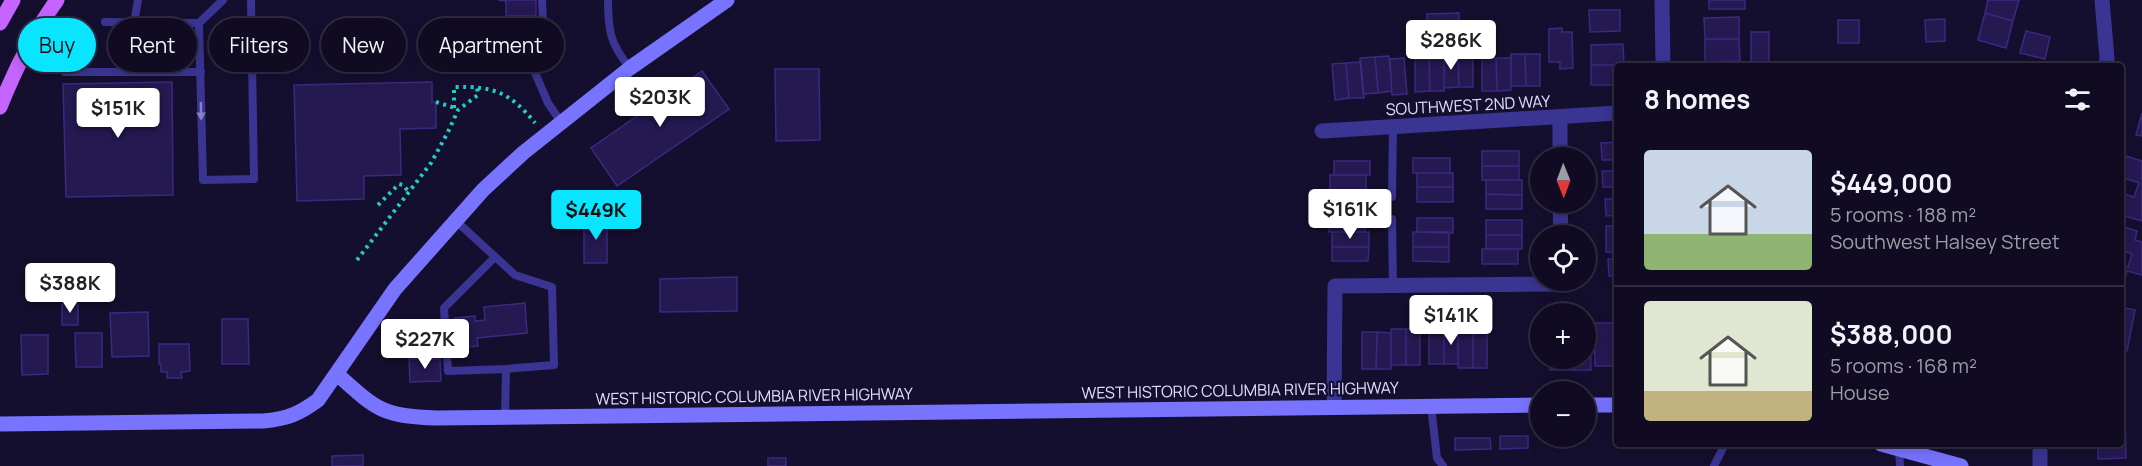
<!DOCTYPE html>
<meta charset="utf-8">
<style>
body{margin:0;font-family:Manrope,sans-serif;background:#1e1930;color:#f1f3f6;height:100vh;display:flex;flex-direction:column;font-size:22px;white-space:nowrap}
*{box-sizing:border-box;margin:0}
p{font-size:20px;color:#9c9ba6}
.icon{flex:none;width:33px;height:33px;fill:none;stroke:currentColor;stroke-width:2;stroke-linecap:round;stroke-linejoin:round}
.map{position:relative;flex:1;overflow:hidden}
.details{position:absolute;left:1614px;top:63px;width:510px;height:384px;display:flex;flex-direction:column;background:#100b23;border-radius:6px;box-shadow:0 3px 15px #0003,0 0 0 2px #302b41}
.details>*{flex:none}
.banner{position:absolute;left:18px;top:18px;width:570px;height:54px;display:flex;gap:12px}
.needle{width:39px;rotate:179deg}
.buttons{position:absolute;left:1530px;top:147px;display:grid;gap:12px}
.buttons a{display:grid;place-items:center;width:66px;height:66px;border-radius:50%;background:#100b23;box-shadow:0 3px 15px #0003,0 0 0 2px #302b41;font-size:30px}
.price{position:absolute;translate:-50% -51px;padding:0 14px;border-radius:6px;background:#fff;color:#222;font-size:20px;line-height:39px;filter:drop-shadow(0 2px 3px #0008)}
.price::after{content:'';position:absolute;left:50%;top:36px;width:18px;height:14px;margin-left:-9px;background:inherit;clip-path:polygon(0 0,100% 0,50% 100%)}
.price.current{background:#09e4ff;color:#111}
ul{padding:0;list-style:none}
li{display:flex;align-items:center;gap:18px;height:150px;padding:0 30px}
li+li{border-top:2px solid #302b41}
li span{display:grid;place-items:center;flex:none;width:168px;height:120px;border-radius:6px;color:#555}
li>.icon{margin-inline-start:auto}
span .icon{width:72px;height:72px;fill:#fffc;stroke-width:1}
li b{font-size:26px}
h2{display:flex;justify-content:space-between;align-items:center;height:72px;padding:0 30px;font-size:26px}
.pill{padding:0 21px;border-radius:27px;background:#100b23;box-shadow:0 3px 15px #0003,0 0 0 2px #302b41;font-size:21px;line-height:54px}
.pill.current{background:#09e4ff;color:#111}
.map>svg:first-child{display:block}
</style>
<div class="map">
<svg width="2142" height="466" viewBox="0 0 2142 466">
<rect width="100%" height="100%" fill="#150f2f"/>
<path fill="#251952" stroke="#3b2980" stroke-width="1.5" d="M 498,0 L 536,0 L 536,16 L 506,16 L 506,1 Z
M 1709,0 L 1745,0 L 1745,9 L 1709,9 Z
M 1988,0 L 2019,0 L 2013,21 L 1985,13 Z
M 1589,10 L 1620,10 L 1620,31 L 1590,32 Z
M 1459,13 L 1459,29 L 1427,29 L 1427,14 Z
M 1985,13 L 2013,21 L 2006,48 L 1978,40 Z
M 1739,17 L 1739,39 L 1705,39 L 1704,18 Z
M 1945,19 L 1945,41 L 1926,42 L 1925,20 Z
M 1838,20 L 1859,20 L 1859,43 L 1838,43 Z
M 1562,28 L 1562,32 L 1572,32 L 1573,68 L 1560,69 L 1560,62 L 1549,62 L 1549,29 Z
M 2026,31 L 2050,37 L 2045,59 L 2020,53 Z
M 1751,32 L 1769,32 L 1769,66 L 1751,66 Z
M 1705,39 L 1739,39 L 1740,61 L 1705,62 Z
M 1623,44 L 1624,65 L 1591,65 L 1591,45 Z
M 1511,54 L 1525,54 L 1526,86 L 1511,86 Z
M 1525,54 L 1540,54 L 1540,86 L 1526,86 Z
M 1444,55 L 1458,55 L 1459,87 L 1444,88 Z
M 1458,55 L 1473,55 L 1473,87 L 1459,87 Z
M 1389,56 L 1392,91 L 1378,93 L 1375,57 Z
M 1375,57 L 1378,93 L 1363,94 L 1360,58 Z
M 1404,58 L 1407,94 L 1392,95 L 1390,59 Z
M 1482,58 L 1496,58 L 1497,91 L 1482,91 Z
M 1496,58 L 1511,58 L 1511,90 L 1497,91 Z
M 1415,59 L 1429,59 L 1430,91 L 1415,92 Z
M 1429,59 L 1444,59 L 1444,91 L 1430,91 Z
M 1740,61 L 1740,66 L 1705,66 L 1705,62 Z
M 1361,62 L 1364,98 L 1349,98 L 1346,63 Z
M 1346,63 L 1349,98 L 1335,100 L 1332,64 Z
M 1591,65 L 1624,65 L 1624,66 L 1617,66 L 1617,85 L 1591,85 Z
M 775,69 L 819,69 L 820,140 L 776,141 Z
M 702,71 L 729,109 L 617,186 L 591,148 Z
M 172,82 L 173,195 L 66,197 L 63,84 Z
M 432,82 L 432,102 L 436,102 L 436,128 L 400,129 L 401,175 L 364,176 L 364,199 L 297,201 L 294,85 Z
M 2142,113 L 2142,136 L 2136,135 Z
M 1617,142 L 1617,160 L 1602,160 L 1601,143 Z
M 1482,151 L 1519,151 L 1519,166 L 1482,166 Z
M 2126,156 L 2142,161 L 2142,221 L 2121,215 L 2121,193 L 2134,197 L 2139,183 L 2121,177 Z
M 1413,158 L 1450,158 L 1450,173 L 1413,173 Z
M 1334,161 L 1370,161 L 1370,175 L 1334,175 Z
M 1482,166 L 1519,166 L 1519,180 L 1482,180 Z
M 1602,171 L 1617,171 L 1617,187 L 1603,187 Z
M 1417,173 L 1453,173 L 1453,187 L 1417,187 Z
M 1330,175 L 1366,175 L 1366,190 L 1330,190 Z
M 1486,180 L 1522,180 L 1522,195 L 1486,194 Z
M 1417,187 L 1453,187 L 1453,202 L 1417,202 Z
M 1330,190 L 1366,190 L 1366,205 L 1330,204 Z
M 1486,194 L 1522,195 L 1522,209 L 1486,209 Z
M 1605,199 L 1617,199 L 1617,215 L 1606,216 Z
M 1329,218 L 1365,218 L 1365,232 L 1329,232 Z
M 1417,218 L 1453,218 L 1453,233 L 1417,232 Z
M 584,219 L 607,219 L 607,263 L 584,263 Z
M 1486,220 L 1522,220 L 1522,235 L 1486,235 Z
M 1606,226 L 1617,226 L 1617,252 L 1606,252 Z
M 2121,226 L 2137,231 L 2135,240 L 2142,242 L 2142,275 L 2127,271 L 2122,290 L 2121,265 L 2128,267 L 2132,254 L 2121,250 Z
M 1332,232 L 1369,232 L 1369,247 L 1332,247 Z
M 1413,232 L 1449,232 L 1449,247 L 1413,247 Z
M 1486,235 L 1522,235 L 1522,249 L 1486,249 Z
M 1332,247 L 1369,247 L 1368,261 L 1332,261 Z
M 1413,247 L 1449,247 L 1449,262 L 1413,261 Z
M 1482,249 L 1518,249 L 1518,264 L 1482,264 Z
M 1608,259 L 1617,259 L 1617,276 L 1609,276 Z
M 737,277 L 737,311 L 660,312 L 660,279 Z
M 525,303 L 527,333 L 477,338 L 478,346 L 457,348 L 455,318 L 475,316 L 475,321 L 485,320 L 484,307 Z
M 62,304 L 78,304 L 78,325 L 62,325 Z
M 2121,307 L 2135,310 L 2127,351 L 2121,350 Z
M 148,312 L 149,356 L 112,357 L 110,313 Z
M 222,319 L 248,319 L 249,364 L 222,364 Z
M 1594,323 L 1613,323 L 1613,366 L 1595,366 Z
M 1613,323 L 1617,323 L 1617,366 L 1613,366 Z
M 1586,325 L 1590,325 L 1591,370 L 1571,370 L 1571,358 L 1586,358 Z
M 1429,328 L 1444,328 L 1444,364 L 1429,364 Z
M 1444,328 L 1458,328 L 1458,364 L 1444,364 Z
M 1391,329 L 1406,329 L 1406,365 L 1391,365 Z
M 1406,329 L 1420,329 L 1420,365 L 1406,365 Z
M 1362,332 L 1377,332 L 1376,369 L 1362,369 Z
M 1377,332 L 1391,333 L 1391,369 L 1376,369 Z
M 1458,332 L 1473,332 L 1473,368 L 1458,368 Z
M 1473,332 L 1487,332 L 1487,368 L 1473,368 Z
M 75,333 L 102,333 L 102,367 L 76,367 Z
M 21,335 L 48,335 L 48,374 L 22,375 Z
M 159,344 L 189,344 L 190,371 L 181,372 L 182,378 L 167,378 L 167,372 L 161,372 L 161,364 L 159,364 Z
M 1550,358 L 1571,358 L 1571,370 L 1550,370 Z
M 409,359 L 440,359 L 441,381 L 410,382 Z
M 2121,405 L 2125,405 L 2126,458 L 2098,459 L 2098,444 L 2121,444 Z
M 1500,436 L 1528,436 L 1528,448 L 1500,449 Z
M 1455,438 L 1490,438 L 1491,449 L 1455,450 Z
M 363,455 L 363,466 L 332,466 L 332,456 Z
M 768,458 L 786,458 L 786,466 L 768,466 Z"/>
<g fill="none" stroke-linecap="round" stroke-linejoin="round">
<path stroke="#24ccc3" stroke-width="4" stroke-dasharray="3 4.5" stroke-linecap="butt" d="M 436,102 L 455,108
M 454,108 L 454,87 C 493,86 510,92 535,123
M 378,205 L 399,184 L 403,185 L 408,191
M 357,260 L 431,163 L 448,132 L 458,110 L 478,95 L 477,86"/>
<path stroke="#3a3592" stroke-width="8" d="M 223,0 L 199,23 L 203,180 L 254,179 L 251,0
M 608,0 C 608,30 610,44 630,68
M 105,22 L 199,23
M 134,23 L 138,0
M 524,47 L 543,21 L 542,0
M 429,52 L 460,48 L 524,47 L 548,103 L 561,122
M 65,72 L 201,72
M 1392,197 L 1393,127
M 1392,219 L 1393,286
M 455,220 L 515,275 L 552,287 L 554,365 L 506,369 L 505,417
M 495,257 L 444,308 L 448,371 L 506,369
M 1431,406 L 1437,458 L 1443,466
M 1899,449 L 1900,466
M 1714,466 L 1725,444"/>
<path stroke="#3a3592" stroke-width="15" d="M 1662,0 L 1663,66
M 2102,0 L 2107,58 L 2106,66
M 1560,118 L 1560,158
M 1322,131 L 1617,113
M 1560,202 L 1561,236
M 1334,407 L 1335,286 L 1561,284 L 1561,280
M 2040,466 L 2040,444"/>
<path stroke="#7874ff" stroke-width="15" d="M 337,374 C 377,410 382,416 437,418 L 1540,405
M 1586,405 L 1617,405
M 0,424 L 263,421 C 287,419 299,414 318,400 L 395,289 L 483,190 L 523,153 L 630,68 L 727,0
M 1881,444 L 1961,466"/>
<path stroke="#c664ff" stroke-width="15" d="M 0,23 L 13,0
M 0,107 C 15,69 33,33 57,0"/>
</g>
<defs><path id="oneway-solid" d="M-6-.8H1V-3.2L6.5 0L1 3.2V.8H-6Z" transform="scale(1.5)"/></defs>
<use fill="#8581c3" href="#oneway-solid" transform="translate(201 111) rotate(89)"/>
<g text-anchor="middle" stroke-width="4.5" stroke-linejoin="round" paint-order="stroke">
<g font-size="16" fill="#e1ddff" stroke="#150f2f">
<text transform="translate(1468 105) rotate(-3)" y="6">SOUTHWEST 2ND WAY</text>
<text transform="translate(1240 390) rotate(-1)" y="6">WEST HISTORIC COLUMBIA RIVER HIGHWAY</text>
<text transform="translate(754 396) rotate(-1)" y="6">WEST HISTORIC COLUMBIA RIVER HIGHWAY</text>
</g>
</g>
</svg>
<div class="buttons">
<a><svg class="needle" viewBox="-14 -14 28 28"><path d="M0-13l5 13h-10z" fill="#e53935"/><path d="M0 13l5-13h-10z" fill="#9c9ba6"/></svg></a>
<a><svg class="icon" aria-label="locate" viewBox="0 0 24 24"><circle cx="12" cy="12" r="6"/><path d="M12 2v4M12 18v4M2 12h4M18 12h4"/></svg></a>
<a>+</a>
<a>−</a>
</div>
<b class="price" style="left:1451px;top:71px">$286K</b>
<b class="price" style="left:660px;top:128px">$203K</b>
<b class="price" style="left:118px;top:139px">$151K</b>
<b class="price" style="left:1350px;top:240px">$161K</b>
<b class="price current" style="left:596px;top:241px">$449K</b>
<b class="price" style="left:70px;top:314px">$388K</b>
<b class="price" style="left:1451px;top:346px">$141K</b>
<b class="price" style="left:425px;top:370px">$227K</b>
<div class="banner">
<a class="pill current">Buy</a>
<a class="pill">Rent</a>
<a class="pill">Filters</a>
<a class="pill">New</a>
<a class="pill">Apartment</a>
</div>
<section class="details">
<h2>8 homes<svg class="icon" aria-label="filters" viewBox="0 0 24 24"><path d="M4 7h16M4 17h16"/><circle cx="9" cy="7" r="2"/><circle cx="15" cy="17" r="2"/></svg></h2>
<ul>
<li><span style="background:linear-gradient(#c9d6e8 70%,#8fb573 0)"><svg class="icon" aria-label="home" viewBox="0 0 24 24"><path d="M3 11l9-7 9 7M6 9v11h12V9"/></svg></span><div><b>$449,000</b><p>5 rooms · 188 m²</p><p>Southwest Halsey Street</p></div></li>
<li><span style="background:linear-gradient(#dfe7d0 75%,#c2b280 0)"><svg class="icon" aria-label="home" viewBox="0 0 24 24"><path d="M3 11l9-7 9 7M6 9v11h12V9"/></svg></span><div><b>$388,000</b><p>5 rooms · 168 m²</p><p>House</p></div></li>
</ul>
</section>
</div>
